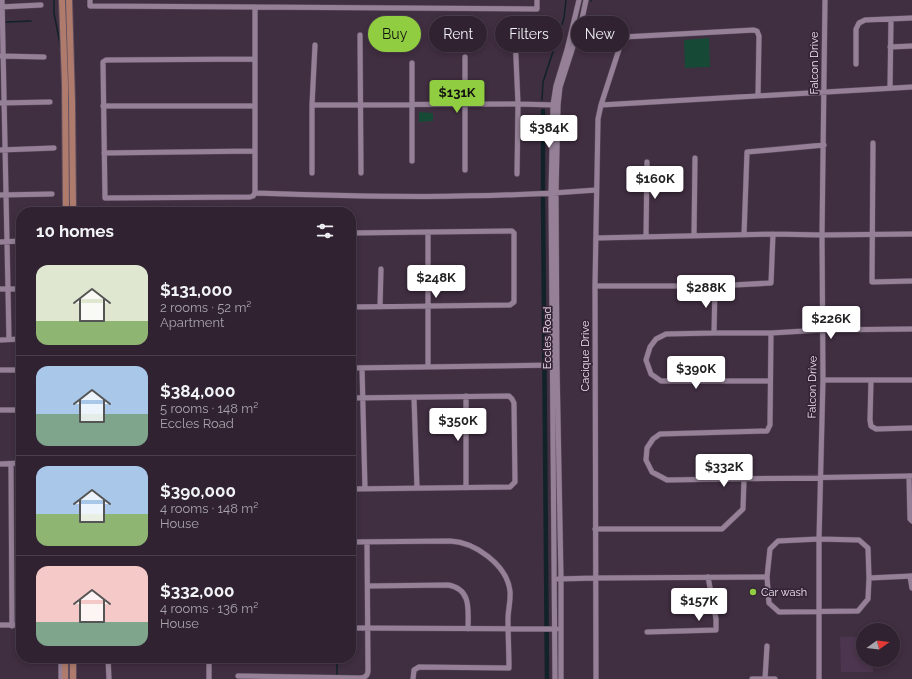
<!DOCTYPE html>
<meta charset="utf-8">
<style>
body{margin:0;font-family:Raleway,sans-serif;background:#3c2f3d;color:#f1f3f6;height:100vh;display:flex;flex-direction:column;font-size:15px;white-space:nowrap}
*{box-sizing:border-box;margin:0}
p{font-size:13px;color:#a8a4ab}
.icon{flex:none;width:22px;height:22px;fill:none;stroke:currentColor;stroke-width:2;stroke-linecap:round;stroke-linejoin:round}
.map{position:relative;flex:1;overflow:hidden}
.panel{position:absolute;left:16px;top:207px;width:340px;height:456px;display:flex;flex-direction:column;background:#302231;border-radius:16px;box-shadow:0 2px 6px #0003,0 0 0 1px #4b3f4d}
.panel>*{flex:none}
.hud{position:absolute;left:368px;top:16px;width:380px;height:36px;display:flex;gap:8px}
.needle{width:26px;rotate:75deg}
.tools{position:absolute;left:856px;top:623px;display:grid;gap:8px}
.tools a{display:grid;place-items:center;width:44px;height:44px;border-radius:50%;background:#302231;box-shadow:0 2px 6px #0003,0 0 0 1px #4b3f4d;font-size:20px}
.price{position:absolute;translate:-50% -34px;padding:0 9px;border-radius:4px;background:#fff;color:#222;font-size:13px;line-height:26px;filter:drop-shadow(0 1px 2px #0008)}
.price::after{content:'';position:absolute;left:50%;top:24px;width:12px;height:9px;margin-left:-6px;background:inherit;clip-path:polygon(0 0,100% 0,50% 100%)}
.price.selected{background:#90cd40;color:#111}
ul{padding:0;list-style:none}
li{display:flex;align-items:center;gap:12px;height:100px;padding:0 20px}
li+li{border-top:1px solid #4b3f4d}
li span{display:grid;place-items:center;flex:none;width:112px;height:80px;border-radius:12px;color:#555}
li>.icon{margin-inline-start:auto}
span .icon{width:48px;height:48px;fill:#fffc;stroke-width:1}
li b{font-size:17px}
h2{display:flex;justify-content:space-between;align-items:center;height:48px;padding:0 20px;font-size:17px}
.pill{padding:0 14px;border-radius:18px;background:#302231;box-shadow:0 2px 6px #0003,0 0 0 1px #4b3f4d;font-size:14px;line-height:36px}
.pill.selected{background:#90cd40;color:#111}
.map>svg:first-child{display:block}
</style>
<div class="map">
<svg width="912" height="679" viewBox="0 0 912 679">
<rect width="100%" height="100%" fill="#402e41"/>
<path fill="#4c354e" d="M 840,637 L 863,637 L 863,660 L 873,660 L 873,672 L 841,672 Z"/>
<path fill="#164a36" d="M 709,38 L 710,67 L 685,68 L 684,40 Z
M 419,112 L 433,113 L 433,121 L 419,122 Z"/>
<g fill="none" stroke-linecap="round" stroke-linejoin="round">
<path stroke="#112228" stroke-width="1.5" d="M 54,0 L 54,13 L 61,49
M 591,0 L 591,1
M 6,22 L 31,21
M 68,86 L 69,212
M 542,100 L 543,82 L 564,18 L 566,0
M 69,658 L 69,679
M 337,658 L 337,675"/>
<path stroke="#112228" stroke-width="4.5" d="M 543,111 L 543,192
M 543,197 L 547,679"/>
<g stroke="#5c4c5d" stroke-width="6">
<path id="minor" d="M 2,0 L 9,339
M 90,0 L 90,6 L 537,9 L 537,0
M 0,7 L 41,5
M 360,35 L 361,173
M 515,35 L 518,104 L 517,174
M 890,47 L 912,46
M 1,56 L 44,57
M 465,57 L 465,170
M 255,59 L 106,60 L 103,62 L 105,198 L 250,197 L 253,196 L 255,193 L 255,7
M 412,63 L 412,161
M 856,64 L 856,29 L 859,23 L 865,20 L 912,18
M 890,88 L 891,19
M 0,103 L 50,102
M 312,105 L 518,104 L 555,105
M 601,105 L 912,87
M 103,106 L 255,106
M 873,143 L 872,282 L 912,281
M 0,150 L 54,148
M 104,153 L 255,151
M 312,173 L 312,105 L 315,45
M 255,193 C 368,197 483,199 596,190
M 0,195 L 52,194
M 428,232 L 428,366
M 351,233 L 512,231 L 514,233 L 514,302 L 510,305 L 351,307
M 744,235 L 747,152 L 824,145
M 694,236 L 695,158
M 646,237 L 647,162
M 596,238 L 773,234 L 822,235 L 912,234
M 0,242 L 21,241
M 595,286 L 715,286 L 771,283 L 773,234
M 0,289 L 21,289
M 380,307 L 381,269
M 714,333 L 715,286
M 771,333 L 770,425 L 767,431 L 660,434 L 653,439 L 647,448 L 646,460 L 652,472 L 667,480 L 912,476
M 0,340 L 21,339
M 351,368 L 556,365
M 362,368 L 365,489
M 0,370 L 21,370
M 823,380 L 912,380
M 871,380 L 870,420 L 871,426 L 876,429 L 912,428
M 770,381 L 661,381 L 651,374 L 646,360 L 650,347 L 656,339 L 666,334 L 714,333 L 771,333 L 822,330 L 912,329
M 466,396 L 466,488
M 351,398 L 509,396 L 512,399 L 514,403 L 515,482 L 510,487 L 351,489
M 414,398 L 417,488
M 0,410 L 21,410
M 0,464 L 21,463
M 11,464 L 12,626
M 909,476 L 910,519 L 912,521
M 595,529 L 722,529 L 743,509 L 744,480
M 819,539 L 859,540 L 868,548 L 869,578 L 868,599 L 858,611 L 779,612 L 769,603 L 767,577 L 770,549 L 778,541 Z
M 351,542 L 450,541 C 475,542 507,565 510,591 C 511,600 508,610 508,619 C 508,636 509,652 509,668 L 419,667 L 414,670 L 413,679
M 910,576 L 912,588
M 869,578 L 912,576
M 558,579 L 596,578 L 767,577
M 368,586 L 448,585 C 472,589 468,611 468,629
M 0,625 L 21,625
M 351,628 L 557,629
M 647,632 L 716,630 L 716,619 L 708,577
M 108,658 L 109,679
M 238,676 L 359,678 C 365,678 368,676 368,670 L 367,542
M 61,679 L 61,658
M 209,679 L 209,658
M 555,679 L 551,193 L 553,105 L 556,86 L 567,50 L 579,0
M 561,679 L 561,579 L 557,365 L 556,193 L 558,105 L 560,87 L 582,19 L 586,0
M 596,679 L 595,286 L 598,119 L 601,105 L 623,37 L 754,30 L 757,31 L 759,36 L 758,96
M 752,679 L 775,679
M 765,679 L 767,646
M 819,679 L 819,539 L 823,380 L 822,235 L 825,0"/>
</g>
<g stroke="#5c4c5d" stroke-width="8">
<path id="major" d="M 62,0 L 65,84 L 66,212
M 69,0 L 72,101 L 73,212
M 65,658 L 65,679
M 73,658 L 73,679"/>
</g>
<use href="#minor" stroke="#958097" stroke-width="5"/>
<use href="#major" stroke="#ae7b6d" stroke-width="6"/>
</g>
<circle fill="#90cd40" stroke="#352437" stroke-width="1.5" cx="753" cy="592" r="4"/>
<g text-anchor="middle" stroke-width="3.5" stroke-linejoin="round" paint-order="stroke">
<g font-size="11" fill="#f4e8f4" stroke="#352437">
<text transform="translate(814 63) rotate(-90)" y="4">Falcon Drive</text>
<text transform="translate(547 338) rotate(-90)" y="4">Eccles Road</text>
<text transform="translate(585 356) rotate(-90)" y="4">Cacique Drive</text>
<text transform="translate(812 387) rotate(-89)" y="4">Falcon Drive</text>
</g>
<g font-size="11" fill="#f4e8f4" stroke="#352437" text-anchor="start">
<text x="761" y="596">Car wash</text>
</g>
</g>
</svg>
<div class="tools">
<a><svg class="needle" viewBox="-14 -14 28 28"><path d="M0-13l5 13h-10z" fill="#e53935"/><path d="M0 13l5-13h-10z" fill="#a8a4ab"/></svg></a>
</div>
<b class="price selected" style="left:457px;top:114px">$131K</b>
<b class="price" style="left:549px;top:149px">$384K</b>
<b class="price" style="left:655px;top:200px">$160K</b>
<b class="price" style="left:436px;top:299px">$248K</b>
<b class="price" style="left:706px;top:309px">$288K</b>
<b class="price" style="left:831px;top:340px">$226K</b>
<b class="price" style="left:696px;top:390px">$390K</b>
<b class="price" style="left:458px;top:442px">$350K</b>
<b class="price" style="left:724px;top:488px">$332K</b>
<b class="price" style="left:699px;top:622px">$157K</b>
<div class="hud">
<a class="pill selected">Buy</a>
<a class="pill">Rent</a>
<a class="pill">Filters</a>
<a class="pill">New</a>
</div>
<section class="panel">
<h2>10 homes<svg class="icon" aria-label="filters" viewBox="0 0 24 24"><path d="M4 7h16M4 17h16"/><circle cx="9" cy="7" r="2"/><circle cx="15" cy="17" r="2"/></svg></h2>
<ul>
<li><span style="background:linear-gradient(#dfe7d0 70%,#8fb573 0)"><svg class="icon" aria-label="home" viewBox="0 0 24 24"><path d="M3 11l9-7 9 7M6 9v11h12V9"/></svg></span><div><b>$131,000</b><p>2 rooms · 52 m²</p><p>Apartment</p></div></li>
<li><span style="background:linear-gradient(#a9c7e8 60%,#7fa58c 0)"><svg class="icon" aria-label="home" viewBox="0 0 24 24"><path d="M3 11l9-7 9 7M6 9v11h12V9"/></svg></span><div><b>$384,000</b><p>5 rooms · 148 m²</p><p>Eccles Road</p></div></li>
<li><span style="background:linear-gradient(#a9c7e8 60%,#8fb573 0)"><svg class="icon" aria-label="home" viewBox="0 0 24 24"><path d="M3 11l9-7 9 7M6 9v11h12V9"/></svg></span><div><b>$390,000</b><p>4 rooms · 148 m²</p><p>House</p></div></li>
<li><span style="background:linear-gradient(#f6c9c9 70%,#7fa58c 0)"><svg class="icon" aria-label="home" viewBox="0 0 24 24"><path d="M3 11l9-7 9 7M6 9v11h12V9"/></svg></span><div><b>$332,000</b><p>4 rooms · 136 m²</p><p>House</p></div></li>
</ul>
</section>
</div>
